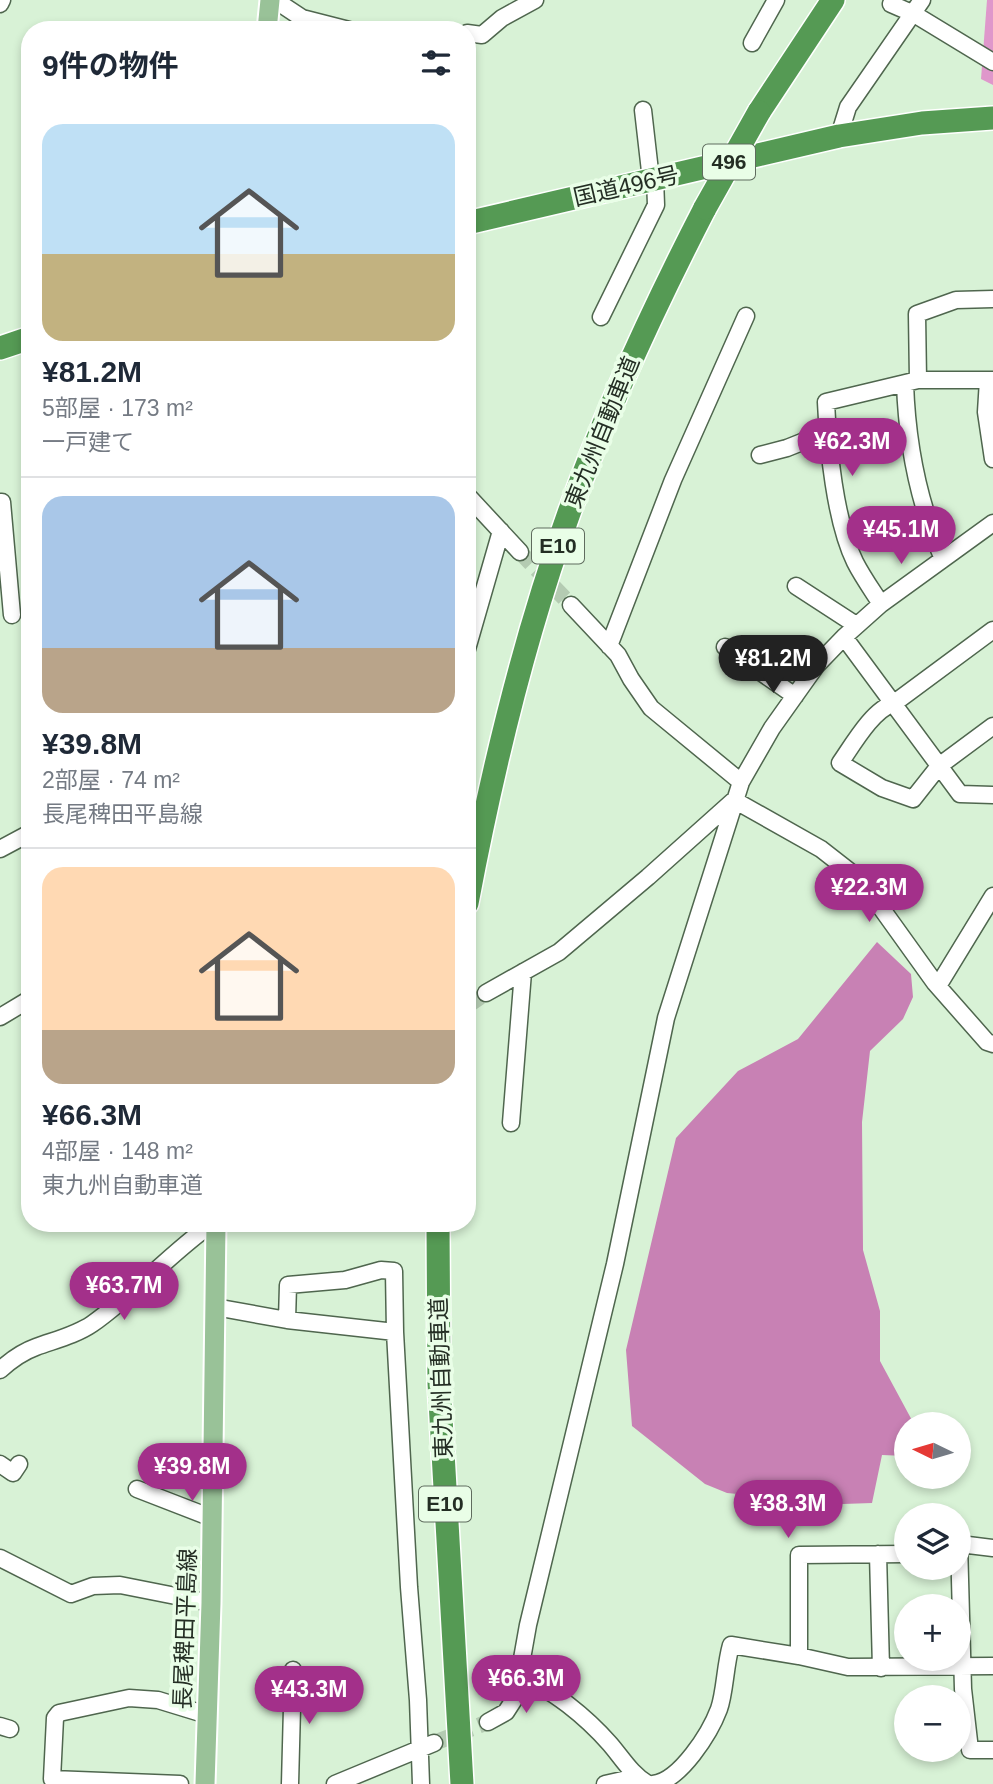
<!DOCTYPE html>
<html lang="ja">
<meta charset="utf-8">
<style>
body{margin:0;font-family:Helvetica,"Noto Sans JP",sans-serif;background:#f2f2f3;color:#1f2937;height:100vh;display:flex;flex-direction:column;font-size:26px;white-space:nowrap}
*{box-sizing:border-box;margin:0}
p{font-size:23px;color:#747a83}
.icon{flex:none;width:38px;height:38px;fill:none;stroke:currentColor;stroke-width:2;stroke-linecap:round;stroke-linejoin:round}
.map{position:relative;flex:1;overflow:hidden}
.side{position:absolute;left:21px;top:21px;width:455px;height:1211px;display:flex;flex-direction:column;background:#fff;border-radius:28px;box-shadow:0 4px 10px #0003}
.side>*{flex:none}
.needle{width:46px;rotate:275deg}
.fabs{position:absolute;left:894px;top:1412px;display:grid;gap:14px}
.fabs a{display:grid;place-items:center;width:77px;height:77px;border-radius:50%;background:#fff;box-shadow:0 4px 10px #0003;font-size:35px}
.price{position:absolute;translate:-50% -60px;padding:0 16px;border-radius:24px;background:#a3308a;color:#fff;font-size:23px;line-height:46px;filter:drop-shadow(0 2px 4px #0008)}
.price::after{content:'';position:absolute;left:50%;top:42px;width:21px;height:16px;margin-left:-10px;background:inherit;clip-path:polygon(0 0,100% 0,50% 100%)}
.price.selected{background:#222;color:#fff}
ul{padding:0;list-style:none}
li{display:grid;align-content:center;gap:14px;height:371px;padding:0 21px}
li+li{border-top:2px solid #e0e1e3}
li span{display:grid;place-items:center;height:217px;border-radius:21px;color:#555}
li>.icon{margin-inline-start:auto}
span .icon{width:126px;height:126px;fill:#fffc;stroke-width:1}
li b{font-size:30px}
h2{display:flex;justify-content:space-between;align-items:center;height:84px;padding:0 21px;font-size:30px}
.map>svg:first-child{display:block}
</style>
<div class="map">
<svg width="993" height="1784" viewBox="0 0 993 1784">
<rect width="100%" height="100%" fill="#d8f2d6"/>
<path fill="#df97cb" d="M 987,0 L 993,0 L 993,85 L 981,79 Z"/>
<path fill="#c881b4" d="M 877,942 L 911,974 L 913,997 L 903,1019 L 870,1051 L 862,1122 L 863,1250 L 880,1311 L 880,1361 L 914,1424 L 906,1424 L 906,1456 L 882,1455 L 872,1503 L 843,1504 L 727,1493 L 705,1484 L 632,1426 L 626,1350 L 676,1138 L 738,1071 L 798,1039 Z"/>
<g fill="none" stroke-linecap="round" stroke-linejoin="round">
<path stroke="#b4cbb2" stroke-width="16" stroke-dasharray="16 8" stroke-linecap="butt" d="M 520,552 L 571,605
M 467,1006 L 486,993
M 434,1743 L 488,1722"/>
<g stroke="#4f664e" stroke-width="19">
<path id="minor" d="M 275,0 L 302,18 L 349,30
M 0,4 L 2,0
M 891,4 L 914,14 L 993,62
M 467,33 L 482,35 L 502,18 L 535,0
M 752,43 L 776,0
M 643,110 L 651,180
M 839,136 L 848,107 L 922,0
M 601,317 L 656,205 L 655,179
M 918,380 L 917,314 L 956,300 L 993,299
M 988,380 L 986,412 L 993,459
M 905,383 C 907,445 918,502 943,559
M 760,455 L 787,448 L 827,432
M 467,495 L 520,552
M 0,502 L 2,502 L 12,615
M 796,586 L 856,625
M 881,604 C 872,590 862,576 855,562 C 835,521 828,448 826,402 L 918,380 L 993,380
M 571,605 L 618,655 L 631,679 L 651,708 L 741,782
M 993,630 L 893,704 C 873,709 852,746 840,763 L 882,788 L 913,799 L 939,766 L 993,726
M 844,637 L 960,794 L 993,795
M 609,646 L 673,480 L 746,316
M 725,647 L 795,696
M 467,649 L 501,531
M 734,800 L 821,849 L 853,874 L 874,898 L 935,983 L 987,1042 L 993,1044
M 0,849 L 30,833
M 938,986 L 993,896
M 486,993 L 559,952 L 648,877 L 733,801
M 0,1017 L 30,999
M 511,1123 L 523,972
M 215,1307 L 287,1320 L 395,1332 L 409,1587 L 418,1700 L 421,1784
M 287,1320 L 288,1285 L 345,1280 L 381,1270 L 394,1271 L 395,1332
M 0,1370 C 11,1360 22,1352 36,1347 C 55,1340 76,1335 92,1324 C 135,1294 170,1253 213,1223
M 0,1464 L 13,1473 L 19,1464
M 137,1489 L 212,1518
M 959,1543 L 963,1689 L 970,1750 L 993,1750
M 960,1544 L 993,1548
M 878,1554 L 881,1668
M 0,1558 L 71,1594 L 93,1586 L 120,1585 L 211,1603
M 799,1656 L 799,1555 L 906,1554
M 518,1677 C 550,1686 588,1719 610,1744 C 622,1758 632,1775 648,1784
M 488,1722 L 506,1712 L 515,1698 L 528,1625 L 615,1264 L 666,1018 L 741,782 L 772,728 L 816,666 L 844,637 L 881,604 L 993,523
M 0,1726 L 10,1729
M 180,1784 L 52,1779 L 55,1718 L 59,1713 L 129,1698 L 158,1700 L 207,1715
M 290,1784 L 293,1670
M 335,1784 L 434,1743
M 605,1784 L 636,1777
M 653,1784 C 680,1781 710,1733 719,1709 C 725,1692 725,1666 731,1645 L 799,1656 L 848,1667 L 993,1666"/>
</g>
<g stroke="#fff" stroke-width="23">
<path id="major" d="M 267,30 L 270,0
M 205,1784 L 211,1603 L 216,1223"/>
</g>
<g stroke="#fff" stroke-width="26">
<path id="highway" d="M 759,112 L 833,0
M 467,223 L 839,136 L 922,123 L 993,118
M 0,348 L 30,338
M 467,903 C 492,771 523,640 569,513 C 607,408 654,307 705,208
M 438,1223 L 439,1383 L 462,1784"/>
</g>
<use href="#minor" stroke="#fff" stroke-width="16"/>
<use href="#major" stroke="#99c298" stroke-width="19"/>
<use href="#highway" stroke="#559a54" stroke-width="23"/>
<g stroke="#fff" stroke-width="26" stroke-linecap="butt">
<path id="highway-bridge" d="M 705,208 L 759,112"/>
</g>
<use href="#highway-bridge" stroke="#559a54" stroke-width="23"/>
</g>
<g text-anchor="middle" stroke-width="7" stroke-linejoin="round" paint-order="stroke">
<g fill="#e9fee7" stroke="#5f6c5e" stroke-width="2">
<rect x="703" y="144.5" width="52" height="35" rx="5"/>
<rect x="532" y="528.5" width="52" height="35" rx="5"/>
<rect x="419" y="1486.5" width="52" height="35" rx="5"/>
</g>
<g font-size="21" font-weight="bold" fill="#242e24">
<text x="729" y="169">496</text>
<text x="558" y="553">E10</text>
<text x="445" y="1511">E10</text>
</g>
<g font-size="23" fill="#242e24" stroke="#e9fee7">
<text transform="translate(626 186) rotate(-13)" y="8">国道496号</text>
<text transform="translate(602 432) rotate(-68)" y="8">東九州自動車道</text>
<text transform="translate(441 1378) rotate(-92)" y="8">東九州自動車道</text>
<text transform="translate(185 1629) rotate(-88)" y="8">長尾稗田平島線</text>
</g>
</g>
</svg>
<div class="fabs">
<a><svg class="needle" viewBox="-14 -14 28 28"><path d="M0-13l5 13h-10z" fill="#e53935"/><path d="M0 13l5-13h-10z" fill="#747a83"/></svg></a>
<a><svg class="icon" aria-label="layers" viewBox="0 0 24 24"><path d="M12 4l9 5-9 5-9-5zM3 14l9 5 9-5"/></svg></a>
<a>+</a>
<a>−</a>
</div>
<b class="price" style="left:852px;top:478px">¥62.3M</b>
<b class="price" style="left:901px;top:566px">¥45.1M</b>
<b class="price selected" style="left:773px;top:695px">¥81.2M</b>
<b class="price" style="left:869px;top:924px">¥22.3M</b>
<b class="price" style="left:124px;top:1322px">¥63.7M</b>
<b class="price" style="left:192px;top:1503px">¥39.8M</b>
<b class="price" style="left:788px;top:1540px">¥38.3M</b>
<b class="price" style="left:526px;top:1715px">¥66.3M</b>
<b class="price" style="left:309px;top:1726px">¥43.3M</b>
<section class="side">
<h2>9件の物件<svg class="icon" aria-label="filters" viewBox="0 0 24 24"><path d="M4 7h16M4 17h16"/><circle cx="9" cy="7" r="2"/><circle cx="15" cy="17" r="2"/></svg></h2>
<ul>
<li><span style="background:linear-gradient(#bfe0f5 60%,#c2b280 0)"><svg class="icon" aria-label="home" viewBox="0 0 24 24"><path d="M3 11l9-7 9 7M6 9v11h12V9"/></svg></span><div><b>¥81.2M</b><p>5部屋 · 173 m²</p><p>一戸建て</p></div></li>
<li><span style="background:linear-gradient(#a9c7e8 70%,#b9a48a 0)"><svg class="icon" aria-label="home" viewBox="0 0 24 24"><path d="M3 11l9-7 9 7M6 9v11h12V9"/></svg></span><div><b>¥39.8M</b><p>2部屋 · 74 m²</p><p>長尾稗田平島線</p></div></li>
<li><span style="background:linear-gradient(#ffd9b3 75%,#b9a48a 0)"><svg class="icon" aria-label="home" viewBox="0 0 24 24"><path d="M3 11l9-7 9 7M6 9v11h12V9"/></svg></span><div><b>¥66.3M</b><p>4部屋 · 148 m²</p><p>東九州自動車道</p></div></li>
</ul>
</section>
</div>
